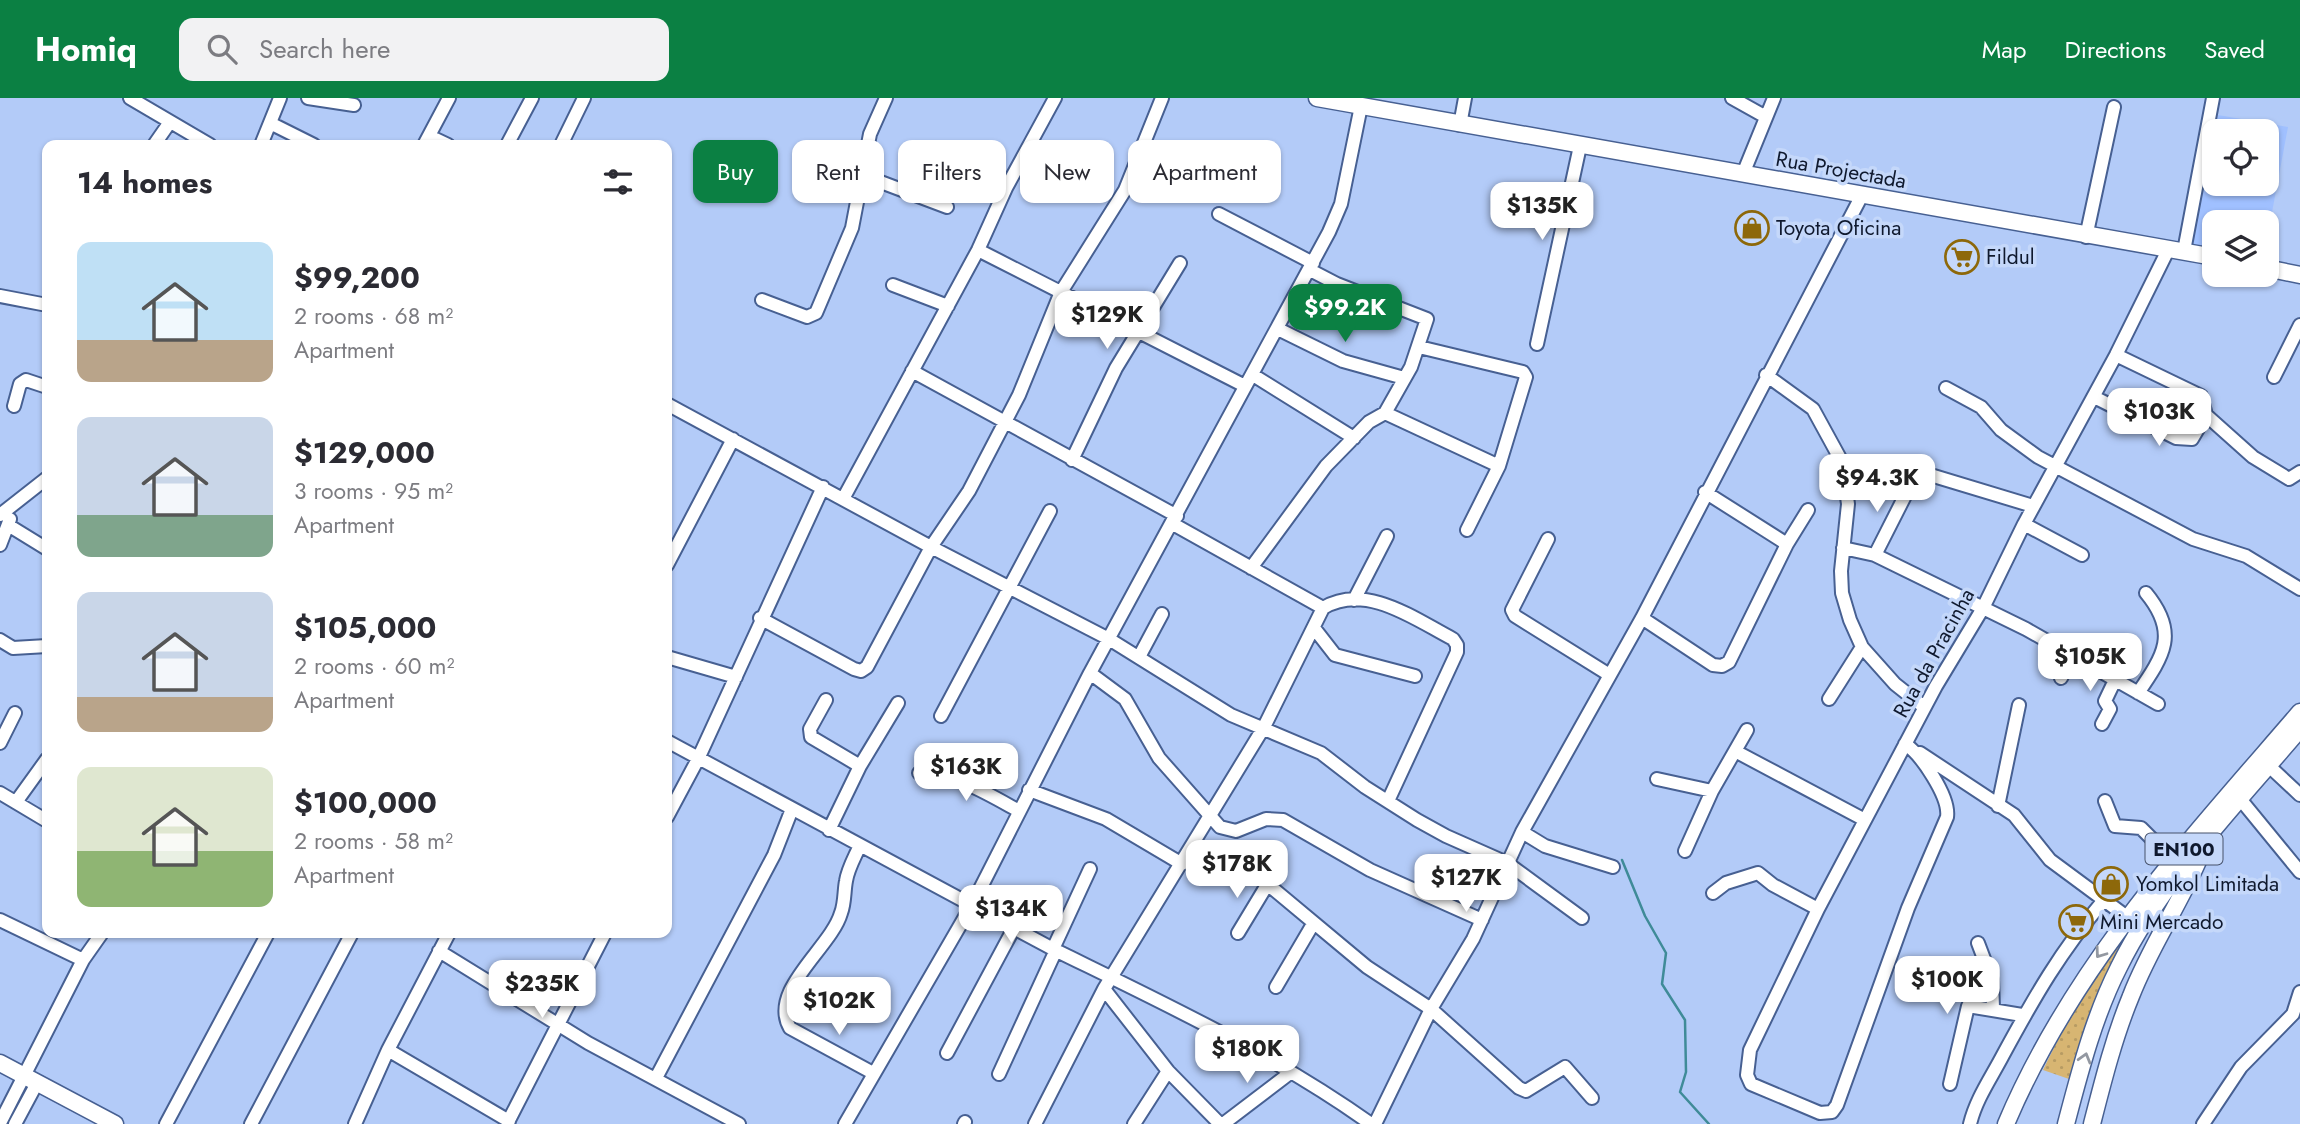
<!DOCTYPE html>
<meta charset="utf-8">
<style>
body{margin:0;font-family:Jost,sans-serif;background:#f2f2f3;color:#2b2b33;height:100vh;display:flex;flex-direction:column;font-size:26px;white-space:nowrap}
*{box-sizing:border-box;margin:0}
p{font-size:23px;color:#7c7c81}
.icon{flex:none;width:38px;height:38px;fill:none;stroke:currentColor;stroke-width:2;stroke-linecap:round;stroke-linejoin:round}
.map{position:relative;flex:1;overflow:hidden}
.side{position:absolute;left:42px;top:42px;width:630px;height:798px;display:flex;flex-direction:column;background:#fff;border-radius:14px;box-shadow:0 2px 5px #0004}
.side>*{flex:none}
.top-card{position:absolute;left:693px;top:42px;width:665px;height:63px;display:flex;gap:14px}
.controls{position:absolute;left:2202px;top:21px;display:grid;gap:14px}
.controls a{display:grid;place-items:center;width:77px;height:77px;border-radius:14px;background:#fff;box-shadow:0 2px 5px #0004;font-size:35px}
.price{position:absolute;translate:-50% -60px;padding:0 16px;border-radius:14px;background:#fff;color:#222;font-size:23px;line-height:46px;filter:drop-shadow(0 2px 4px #0008)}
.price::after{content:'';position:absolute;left:50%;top:42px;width:21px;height:16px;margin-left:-10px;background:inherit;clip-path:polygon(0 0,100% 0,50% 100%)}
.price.current{background:#0b8043;color:#fff}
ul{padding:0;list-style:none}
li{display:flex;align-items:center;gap:21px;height:175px;padding:0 35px}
li span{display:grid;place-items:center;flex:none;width:196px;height:140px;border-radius:14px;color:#555}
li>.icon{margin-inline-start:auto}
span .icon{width:84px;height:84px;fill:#fffc;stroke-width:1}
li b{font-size:30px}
h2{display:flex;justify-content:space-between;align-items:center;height:84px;padding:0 35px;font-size:30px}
.tag{padding:0 24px;border-radius:14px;background:#fff;box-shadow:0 2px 5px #0004;font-size:24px;line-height:63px}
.tag.current{background:#0b8043;color:#fff}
header{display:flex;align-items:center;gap:42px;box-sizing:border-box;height:98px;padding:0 35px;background:#0b8043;color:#fff}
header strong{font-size:33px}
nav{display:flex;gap:38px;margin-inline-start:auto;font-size:24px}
.search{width:490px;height:63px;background:#f2f2f3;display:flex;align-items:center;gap:18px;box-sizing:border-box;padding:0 24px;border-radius:14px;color:#7c7c81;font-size:26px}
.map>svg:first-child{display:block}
</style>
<header>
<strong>Homiq</strong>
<div class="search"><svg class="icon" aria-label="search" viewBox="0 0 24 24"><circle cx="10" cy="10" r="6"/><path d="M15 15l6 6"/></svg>Search here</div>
<nav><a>Map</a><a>Directions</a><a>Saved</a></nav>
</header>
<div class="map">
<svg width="2300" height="1026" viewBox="0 0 2300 1026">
<defs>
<pattern id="green-dots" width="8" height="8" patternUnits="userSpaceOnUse" patternTransform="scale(1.75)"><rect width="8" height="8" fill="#d7b572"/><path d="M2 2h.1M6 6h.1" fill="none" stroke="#b79b63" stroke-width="1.8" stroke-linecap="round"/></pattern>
</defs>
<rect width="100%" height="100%" fill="#b3cbf8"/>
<path fill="#a0c0ff" d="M 2218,17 L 2288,29 L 2266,146 L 2266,124 L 2214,124 L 2214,158 L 2192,154 L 2214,37 L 2214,86 L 2266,86 L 2266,33 L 2214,33 Z"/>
<path fill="url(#green-dots)" d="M 2186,757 L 2083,940 L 2069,981 L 2043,972 C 2080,893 2133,826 2186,757 Z"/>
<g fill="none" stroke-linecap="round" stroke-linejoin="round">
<path stroke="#3f8b98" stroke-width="2.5" d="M 1622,762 L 1645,818 L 1666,855 L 1662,886 L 1685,922 L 1686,974 L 1680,994 L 1709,1026"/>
<g stroke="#476092" stroke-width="16">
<path id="minor" d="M 130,0 L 210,47
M 308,0 L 354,7
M 1732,0 L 1766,19
M 270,25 L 314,47
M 1460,27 L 1465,0
M 429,38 L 448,47
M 154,47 L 170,24
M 261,47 L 280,0
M 424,47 L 449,0
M 507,47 L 532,0
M 561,47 L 584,0
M 1743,76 L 1774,0
M 862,77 L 947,109
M 1219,116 L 1313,165
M 2086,139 L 2114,9
M 978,152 L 1245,288
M 2184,153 L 2213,0
M 893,187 L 948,208
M 0,198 L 47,207
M 762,202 L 807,219 L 816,215 L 852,130 L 870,36 L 886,0
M 1278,231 L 1343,263 L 1404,280
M 1537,246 L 1580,48
M 1419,249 L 1523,274 L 1526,279 L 1499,368 L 1467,432
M 912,273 L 1177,418
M 1253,277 L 1354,340
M 1766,277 L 1813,311 L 1842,364 L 1848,406 L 1841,473 L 1842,495 L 1850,522 L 1862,549 L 1895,586 L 1924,609
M 2274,279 L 2300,227
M 1946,290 L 1981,309 L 2001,332 L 2038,359 L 2193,441 L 2246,458 L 2300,491
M 2094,299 L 2176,340 L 2192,341 L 2206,317 L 2201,298 L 2116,257
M 667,306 L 931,449 L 1109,541 L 1231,617 L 1321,655 L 1365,689 L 1417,722 L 1446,738 L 1507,765 L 1582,820
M 14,308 L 20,286 L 26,282 L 47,289
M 1385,315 L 1499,368
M 2206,317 L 2253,359 L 2289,381 L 2300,374
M 1072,362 L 1116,270 L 1180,165
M 1894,366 L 2033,408
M 1705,394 L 1787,446
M 843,401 L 978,152 L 1006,90 L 1055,0
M 0,417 L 47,380
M 1173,426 L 1323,510
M 2024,426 L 2082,457
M 8,427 L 47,451
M 1548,441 L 1512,512 L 1515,518 L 1608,576
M 0,447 L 10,421
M 1843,450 L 1875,457 L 2026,531 L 2158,606
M 1875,457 L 1909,390
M 667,467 L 733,341
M 1251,470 L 1326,368 L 1369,324 L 1385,315 L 1411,269 L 1427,221 L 1337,186 L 1310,172
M 1354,502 L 1387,438
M 760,520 L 854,571 L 861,573 L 867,569 L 931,449 L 969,393 L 1019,297 L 1061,194 L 1125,92 L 1162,0
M 1642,520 L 1713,567 L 1722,568 L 1729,564 L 1787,446 L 1808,412
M 1314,530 L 1335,557 L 1415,578
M 0,542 L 13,550 L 47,548
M 667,559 L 736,579
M 1139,559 L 1162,516
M 1090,575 L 1125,601 L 1159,660 L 1220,729 L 1236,733 L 1266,721 L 1283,722 L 1370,772 L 1482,822
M 2061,580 L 2072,558
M 2138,595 C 2164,557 2179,535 2146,495
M 1829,601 L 1862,549
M 826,602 L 810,631 L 811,639 L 860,668
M 941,618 L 1050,413
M 2102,626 L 2110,611 L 2105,603 L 2115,582
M 667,643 L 1053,851 C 1161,904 1273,956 1371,1026
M 0,645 L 15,615
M 1905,646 C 1921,656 1950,699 1947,719 L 1908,810 L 1837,1007 L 1832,1014 L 1820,1015 L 1751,986 L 1747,977 L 1750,952 L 1818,811 L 1936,588 L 1983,510 L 2024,426 L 2116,257 L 2169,150
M 1735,653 L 1865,722
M 1920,655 L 2014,717 L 2050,762 L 2127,819
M 2269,668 L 2300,697
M 919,675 C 953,674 990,697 1019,713
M 1657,681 L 1712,693
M 1029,692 L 1106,721 L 1182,766
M 0,695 L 47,723
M 2241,702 L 2300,774
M 2105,703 L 2115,728 L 2141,730 L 2174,763
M 16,704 L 47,661
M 1998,708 L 2019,607
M 667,719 L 698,661 L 823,389
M 829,732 L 860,668 L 898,605
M 1522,734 L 1545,748 L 1613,769
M 860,747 C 855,759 848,770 846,783 C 844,793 845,805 841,815 C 831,850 768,892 790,930 L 873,975
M 1685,753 L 1712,693 L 1747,632
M 1253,774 L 1367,869 L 1431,911 L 1519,990 L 1526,993 L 1565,969 L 1592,1000
M 1713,795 L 1726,785 L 1758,775 L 1773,787 L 1818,811
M 0,822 L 83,862
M 1238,835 L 1267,787
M 1978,845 L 1992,882 L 1993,910
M 1053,851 L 1090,771
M 439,853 L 588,945 L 739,1026
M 1276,889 L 1313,826
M 1104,891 L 1168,973 L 1220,1026
M 388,952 L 509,1023
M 947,955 L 1014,830
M 999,976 L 1056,852
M 656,980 L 774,757 L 792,711
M 1950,986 L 1968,908 L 2022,917
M 0,1025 L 83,862 L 102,835
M 15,1026 L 37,985
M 166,1026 L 268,835
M 251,1026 L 352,835
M 355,1026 L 388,952 L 449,835
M 507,1026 L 605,835
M 845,1026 L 973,805 L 1090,575 L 1329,134 L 1341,106 L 1361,8
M 964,1026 L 965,1024
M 1035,1026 L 1104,891 L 1264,629 L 1323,510 C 1366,484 1416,522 1453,541 L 1457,547 L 1457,554 L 1388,703
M 1134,1026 L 1168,973
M 1223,1026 L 1290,975
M 1375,1026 L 1431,911 L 1473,841 L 1522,734 L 1642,520 L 1862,97
M 1970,1026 C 1976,1001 1991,980 2003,957 C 2035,898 2060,854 2104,802
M 2203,1026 L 2241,969 L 2293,916 L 2300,894"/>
</g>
<g stroke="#476092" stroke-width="19">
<path id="major" d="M 1317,0 L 2214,159
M 2266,170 L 2300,177
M 0,965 L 115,1026
M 2006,1026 C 2073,867 2189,743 2300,614
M 2066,1026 C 2080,973 2094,918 2119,869 C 2161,783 2238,704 2300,631
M 2092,1026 C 2103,983 2114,939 2131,898 C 2149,851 2178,809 2198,763"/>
</g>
<use href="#minor" stroke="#fff" stroke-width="12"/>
<use href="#major" stroke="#fff" stroke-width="16"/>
</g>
<defs><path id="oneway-chevron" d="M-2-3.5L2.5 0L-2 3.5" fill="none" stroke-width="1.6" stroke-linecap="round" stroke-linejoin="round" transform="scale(1.75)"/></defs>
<g stroke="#9398a1">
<use href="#oneway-chevron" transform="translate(2100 855) rotate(126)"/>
<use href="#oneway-chevron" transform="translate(2085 960) rotate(-74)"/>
</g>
<defs>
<g id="shop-ring" transform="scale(1.75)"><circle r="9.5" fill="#c5d8fa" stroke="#8d680a" stroke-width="1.5"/><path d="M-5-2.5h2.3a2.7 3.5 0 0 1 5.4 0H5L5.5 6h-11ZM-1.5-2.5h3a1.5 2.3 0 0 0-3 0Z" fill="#8d680a"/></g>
<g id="supermarket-ring" transform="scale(1.75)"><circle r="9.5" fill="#c5d8fa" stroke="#8d680a" stroke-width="1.5"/><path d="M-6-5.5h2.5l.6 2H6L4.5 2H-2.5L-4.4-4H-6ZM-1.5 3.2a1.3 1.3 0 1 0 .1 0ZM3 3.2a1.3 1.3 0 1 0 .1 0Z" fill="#8d680a"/></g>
</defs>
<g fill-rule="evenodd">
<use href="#shop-ring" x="1752" y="130"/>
<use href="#supermarket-ring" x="1962" y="159"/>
<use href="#shop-ring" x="2111" y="786"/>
<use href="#supermarket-ring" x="2076" y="824"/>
</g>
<g text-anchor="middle" stroke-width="7" stroke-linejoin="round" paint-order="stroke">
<rect fill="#c5d8fa" stroke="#46526b" stroke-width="2" x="2145.5" y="735.5" width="77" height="31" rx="5"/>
<g font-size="19" font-weight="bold" fill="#0f192e">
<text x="2184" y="758">EN100</text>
</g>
<g font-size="21" fill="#0f192e" stroke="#c5d8fa">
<text transform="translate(1841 72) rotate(10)" y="7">Rua Projectada</text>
<text transform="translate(1934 555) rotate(-61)" y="7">Rua da Pracinha</text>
</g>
<g font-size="21" fill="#0f192e" stroke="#c5d8fa" text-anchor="start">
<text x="1776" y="137">Toyota Oficina</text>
<text x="1986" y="166">Fildul</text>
<text x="2136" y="793">Yomkol Limitada</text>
<text x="2100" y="831">Mini Mercado</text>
</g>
</g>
</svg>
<div class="controls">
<a><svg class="icon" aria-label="locate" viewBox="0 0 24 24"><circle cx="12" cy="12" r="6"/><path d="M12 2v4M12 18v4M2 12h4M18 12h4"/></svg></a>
<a><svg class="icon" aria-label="layers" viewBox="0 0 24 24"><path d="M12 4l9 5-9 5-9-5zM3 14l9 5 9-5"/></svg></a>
</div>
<b class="price" style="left:1542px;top:144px">$135K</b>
<b class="price current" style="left:1345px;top:246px">$99.2K</b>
<b class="price" style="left:1107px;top:253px">$129K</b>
<b class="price" style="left:2159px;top:350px">$103K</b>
<b class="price" style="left:1877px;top:416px">$94.3K</b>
<b class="price" style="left:2090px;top:595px">$105K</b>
<b class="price" style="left:966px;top:705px">$163K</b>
<b class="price" style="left:1237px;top:802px">$178K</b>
<b class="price" style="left:1466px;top:816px">$127K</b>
<b class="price" style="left:1011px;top:847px">$134K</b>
<b class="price" style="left:1947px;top:918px">$100K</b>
<b class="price" style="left:542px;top:922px">$235K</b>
<b class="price" style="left:839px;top:939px">$102K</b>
<b class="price" style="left:1247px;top:987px">$180K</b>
<div class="top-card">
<a class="tag current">Buy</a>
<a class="tag">Rent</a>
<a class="tag">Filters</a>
<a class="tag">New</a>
<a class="tag">Apartment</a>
</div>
<section class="side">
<h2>14 homes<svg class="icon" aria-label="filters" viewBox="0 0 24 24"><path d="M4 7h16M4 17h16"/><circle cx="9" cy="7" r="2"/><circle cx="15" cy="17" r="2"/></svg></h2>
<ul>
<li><span style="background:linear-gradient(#bfe0f5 70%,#b9a48a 0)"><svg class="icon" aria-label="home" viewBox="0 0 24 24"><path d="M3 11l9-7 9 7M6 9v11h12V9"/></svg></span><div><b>$99,200</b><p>2 rooms · 68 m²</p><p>Apartment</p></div></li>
<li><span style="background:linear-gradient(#c9d6e8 70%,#7fa58c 0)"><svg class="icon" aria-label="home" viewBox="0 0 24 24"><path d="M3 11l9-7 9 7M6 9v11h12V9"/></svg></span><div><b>$129,000</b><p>3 rooms · 95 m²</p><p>Apartment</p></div></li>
<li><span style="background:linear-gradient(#c9d6e8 75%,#b9a48a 0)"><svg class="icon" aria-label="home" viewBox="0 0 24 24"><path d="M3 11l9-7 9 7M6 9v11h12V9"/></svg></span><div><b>$105,000</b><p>2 rooms · 60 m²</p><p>Apartment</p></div></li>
<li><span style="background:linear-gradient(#dfe7d0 60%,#8fb573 0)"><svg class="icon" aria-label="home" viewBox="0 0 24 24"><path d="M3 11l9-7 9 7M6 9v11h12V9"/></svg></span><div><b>$100,000</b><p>2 rooms · 58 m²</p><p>Apartment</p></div></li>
</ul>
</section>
</div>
